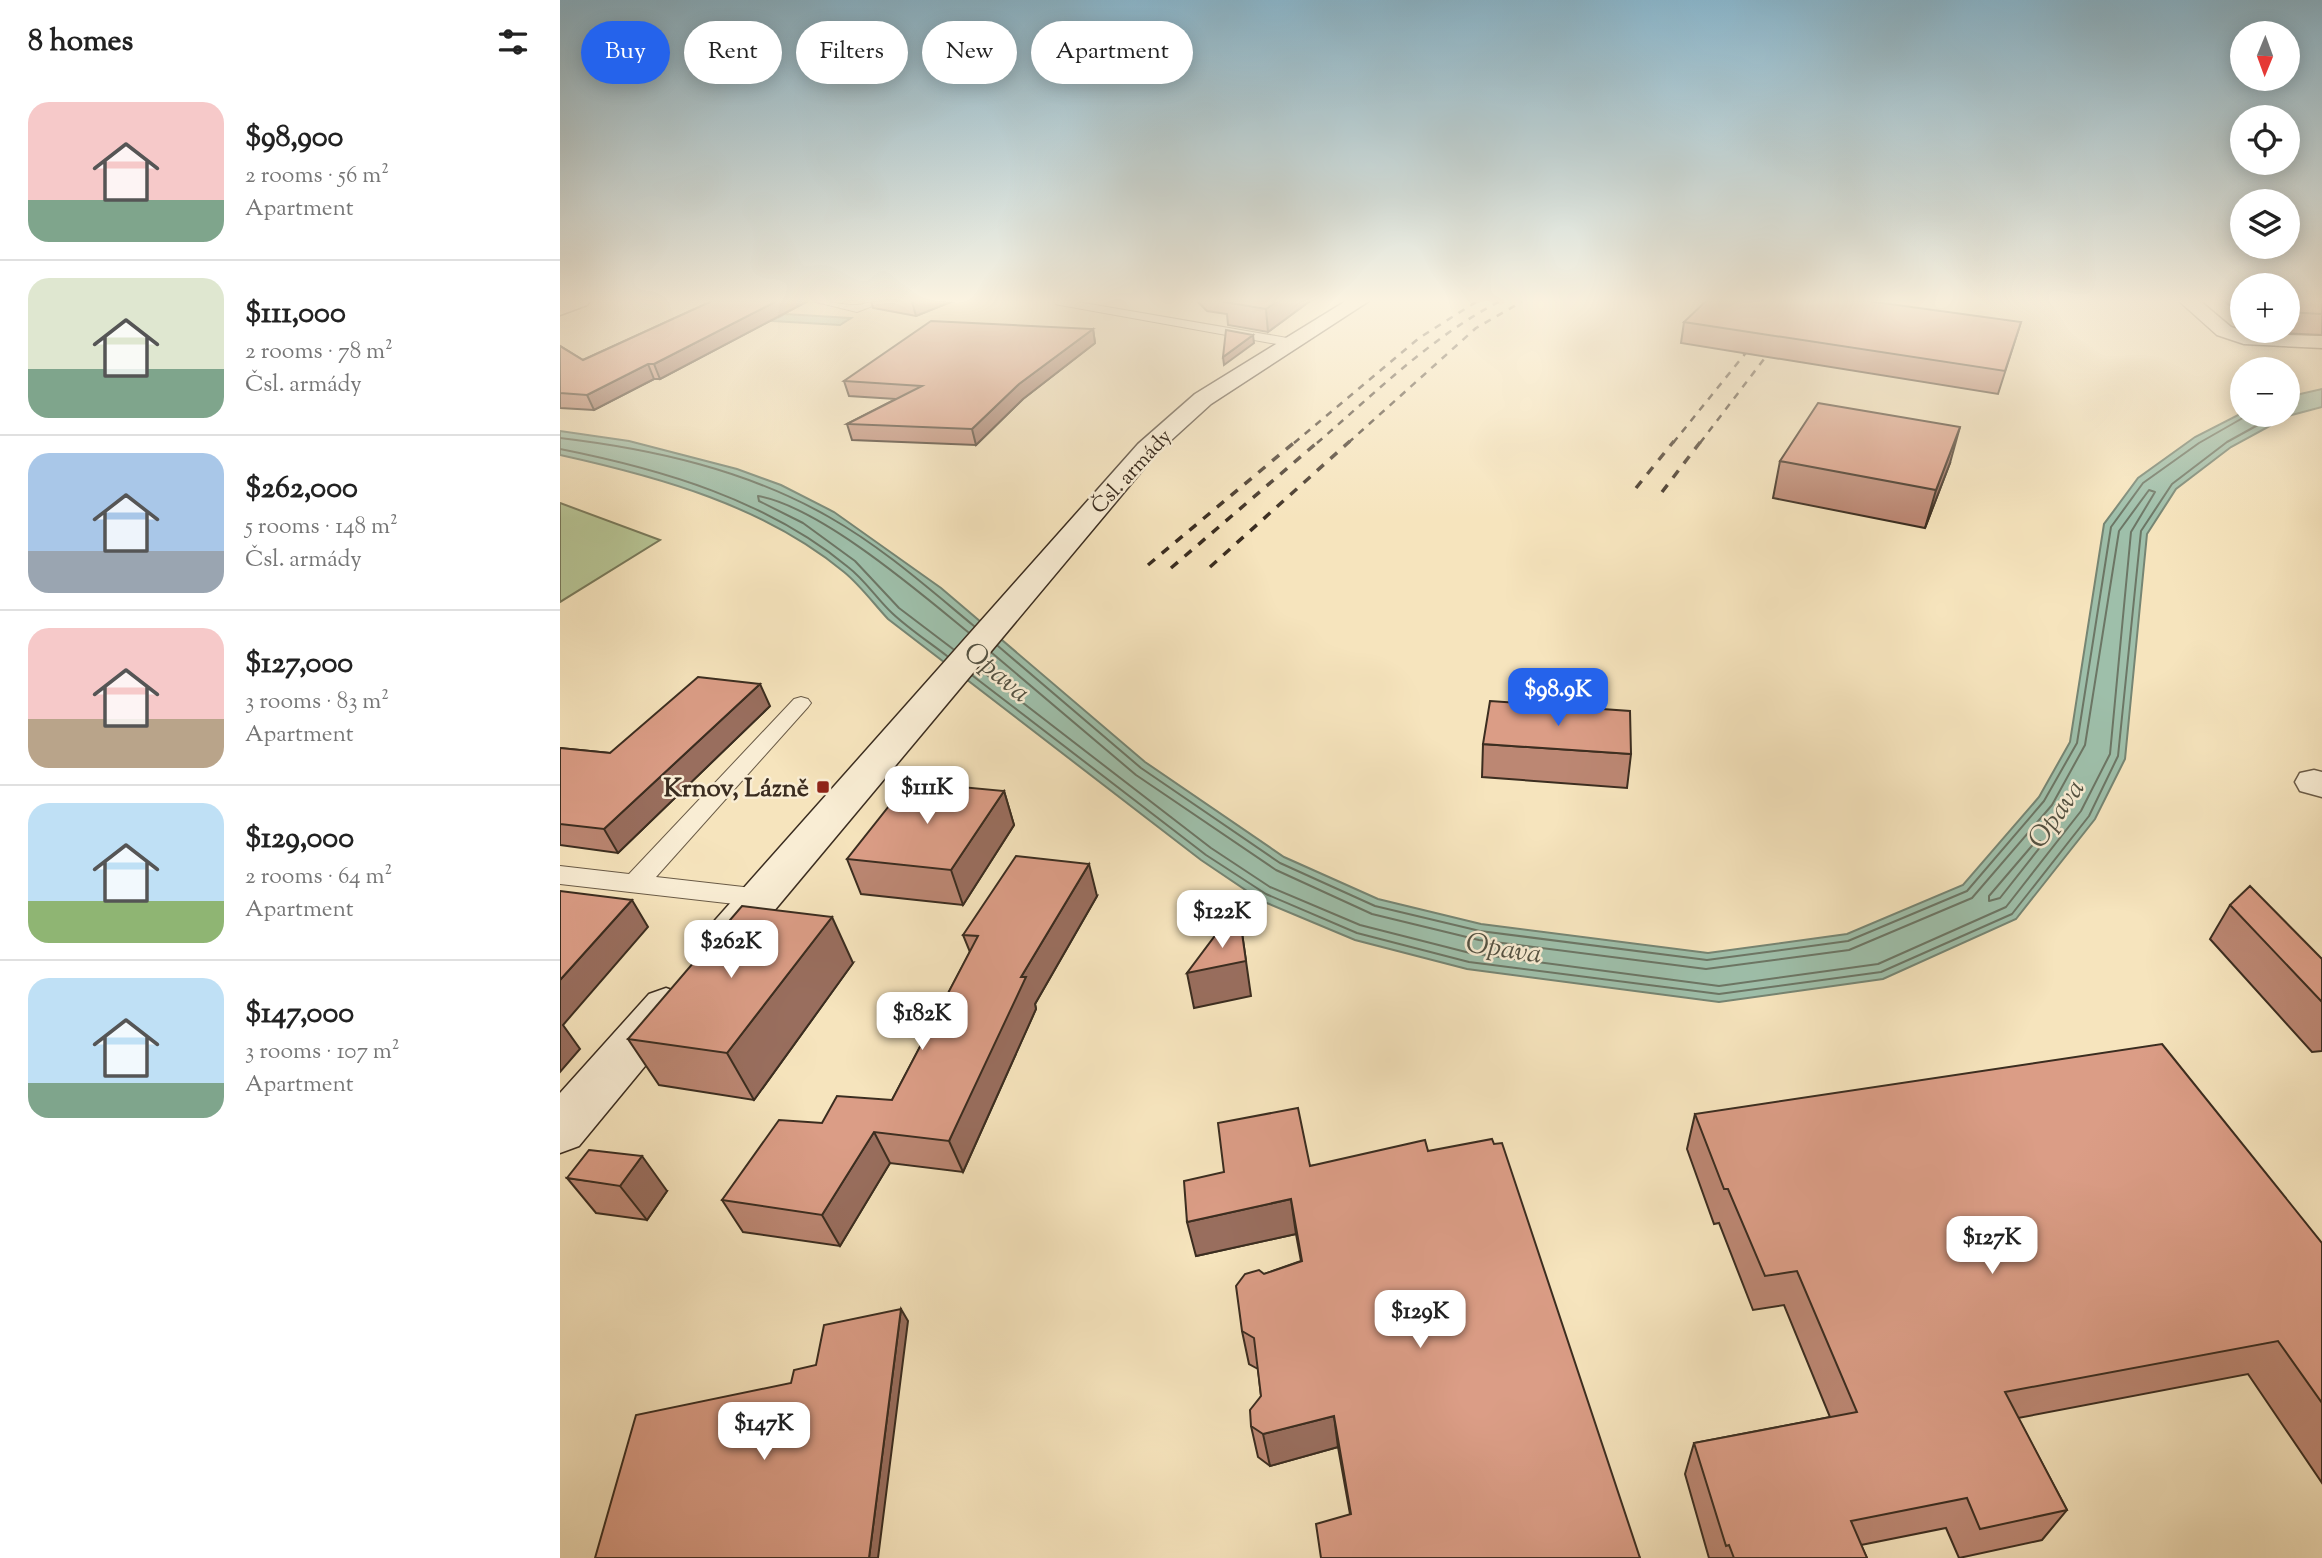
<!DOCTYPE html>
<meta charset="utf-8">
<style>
body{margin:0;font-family:"Sorts Mill Goudy",serif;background:#f2f2f2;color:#222;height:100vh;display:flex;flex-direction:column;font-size:26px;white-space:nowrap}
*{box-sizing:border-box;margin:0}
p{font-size:23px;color:#767676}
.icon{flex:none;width:38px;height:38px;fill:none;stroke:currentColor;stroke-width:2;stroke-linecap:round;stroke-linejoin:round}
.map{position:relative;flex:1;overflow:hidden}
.panel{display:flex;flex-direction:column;background:#fff;width:560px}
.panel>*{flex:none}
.guide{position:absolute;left:21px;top:21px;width:665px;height:63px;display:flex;gap:14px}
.needle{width:46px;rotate:181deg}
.buttons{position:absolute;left:1670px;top:21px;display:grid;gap:14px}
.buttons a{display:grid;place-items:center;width:70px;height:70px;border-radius:50%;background:#fff;box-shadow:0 4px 18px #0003;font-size:35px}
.price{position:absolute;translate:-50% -60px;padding:0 16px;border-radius:14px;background:#fff;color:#222;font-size:23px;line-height:46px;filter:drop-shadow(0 2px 4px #0008)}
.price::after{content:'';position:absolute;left:50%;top:42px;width:21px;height:16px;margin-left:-10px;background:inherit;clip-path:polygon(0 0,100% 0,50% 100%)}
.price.current{background:#2563eb;color:#fff}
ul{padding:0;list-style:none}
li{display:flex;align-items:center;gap:21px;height:175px;padding:0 28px}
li+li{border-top:2px solid #e0e0e0}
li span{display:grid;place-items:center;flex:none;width:196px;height:140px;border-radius:21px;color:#555}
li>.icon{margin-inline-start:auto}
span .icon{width:84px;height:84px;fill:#fffc;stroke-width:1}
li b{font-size:30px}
h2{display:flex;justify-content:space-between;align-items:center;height:84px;padding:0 28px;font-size:30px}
.pill{padding:0 24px;border-radius:32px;background:#fff;box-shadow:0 4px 18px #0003;font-size:24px;line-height:63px}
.pill.current{background:#2563eb;color:#fff}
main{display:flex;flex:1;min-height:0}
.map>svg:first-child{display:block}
</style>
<main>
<section class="panel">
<h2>8 homes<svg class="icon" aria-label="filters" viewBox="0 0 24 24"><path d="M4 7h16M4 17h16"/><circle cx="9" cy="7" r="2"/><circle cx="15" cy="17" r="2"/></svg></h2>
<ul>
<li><span style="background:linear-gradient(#f6c9c9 70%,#7fa58c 0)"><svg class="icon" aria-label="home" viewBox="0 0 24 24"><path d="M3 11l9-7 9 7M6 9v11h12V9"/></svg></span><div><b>$98,900</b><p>2 rooms · 56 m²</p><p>Apartment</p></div></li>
<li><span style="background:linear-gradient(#dfe7d0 65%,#7fa58c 0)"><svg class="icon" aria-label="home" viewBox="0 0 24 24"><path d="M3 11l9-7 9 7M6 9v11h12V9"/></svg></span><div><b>$111,000</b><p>2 rooms · 78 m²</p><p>Čsl. armády</p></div></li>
<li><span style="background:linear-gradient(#a9c7e8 70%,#9aa5b1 0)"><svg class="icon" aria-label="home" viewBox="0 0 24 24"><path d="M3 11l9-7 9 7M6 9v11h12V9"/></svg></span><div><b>$262,000</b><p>5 rooms · 148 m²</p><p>Čsl. armády</p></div></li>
<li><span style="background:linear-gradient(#f6c9c9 65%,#b9a48a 0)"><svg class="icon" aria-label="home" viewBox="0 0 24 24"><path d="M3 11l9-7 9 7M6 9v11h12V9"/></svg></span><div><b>$127,000</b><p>3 rooms · 83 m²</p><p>Apartment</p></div></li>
<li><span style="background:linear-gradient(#bfe0f5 70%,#8fb573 0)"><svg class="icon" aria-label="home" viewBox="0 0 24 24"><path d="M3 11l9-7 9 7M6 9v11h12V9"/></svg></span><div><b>$129,000</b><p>2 rooms · 64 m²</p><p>Apartment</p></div></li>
<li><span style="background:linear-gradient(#bfe0f5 75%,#7fa58c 0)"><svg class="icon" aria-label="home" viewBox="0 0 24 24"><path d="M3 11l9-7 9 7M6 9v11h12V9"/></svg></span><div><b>$147,000</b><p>3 rooms · 107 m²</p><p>Apartment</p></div></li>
</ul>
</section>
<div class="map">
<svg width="1762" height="1558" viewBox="0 0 1762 1558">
<rect width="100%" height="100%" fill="#f6e4bd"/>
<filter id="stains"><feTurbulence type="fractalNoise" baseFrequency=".00286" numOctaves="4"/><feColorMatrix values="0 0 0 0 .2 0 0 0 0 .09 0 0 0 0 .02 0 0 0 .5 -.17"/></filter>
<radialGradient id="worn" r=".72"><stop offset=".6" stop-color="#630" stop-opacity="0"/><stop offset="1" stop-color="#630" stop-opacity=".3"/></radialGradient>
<path fill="#b7c595" stroke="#79795a" stroke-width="2" d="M 0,503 L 100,540 L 0,602 Z"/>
<path fill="#9ebfaa" stroke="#768573" stroke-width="2" d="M 225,314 L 291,318 L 280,325 L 212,321 Z
M 1762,389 L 1762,407 L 1728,416 L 1671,447 L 1616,489 L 1587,534 L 1565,759 L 1535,819 L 1456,919 L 1323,979 L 1159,1002 L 907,969 L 795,940 L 702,901 L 641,860 L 328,619 C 314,604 300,585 284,572 C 204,506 100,477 0,455 L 0,431 L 69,441 L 177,469 L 221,485 L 274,512 L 381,588 L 585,762 L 724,857 L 818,899 L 921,924 L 1148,953 L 1287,934 L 1403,885 L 1479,797 L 1510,742 L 1544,524 L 1578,478 L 1635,437 L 1682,413 L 1727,415 L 1727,397 Z"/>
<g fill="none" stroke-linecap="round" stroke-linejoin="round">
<path stroke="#6c7665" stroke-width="2" d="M 0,438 C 93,449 187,470 269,517 C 322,547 368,588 414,626
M 0,449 C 101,469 207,500 288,567 C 305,580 317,599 332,613 C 349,629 369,642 387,656
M 438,646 L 581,768 L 720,863 L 815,906 L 920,931 L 1147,960 L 1288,941 L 1407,891 L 1484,801 L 1517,743 L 1551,527 L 1583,483 L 1639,443 L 1688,415
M 393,649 L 339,608 L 295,561 L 243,523 L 199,501 L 198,496 C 260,507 358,591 408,632
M 419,669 L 651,848 L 710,887 L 800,925 L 910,953 L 1159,986 L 1318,964 L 1446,907 L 1521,811 L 1550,754 L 1571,532 L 1595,492 L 1589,490 L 1559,531 L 1525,745 L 1492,805 L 1412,898 L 1289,950 L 1146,969 L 919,940 L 812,914 L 716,870 L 576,775 L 432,653
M 413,676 L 646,855 L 706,894 L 797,933 L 909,962 L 1159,994 L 1321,972 L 1452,914 L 1529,816 L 1558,756 L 1581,531 L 1612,484 L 1667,442 L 1716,415
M 1476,841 L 1480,841 L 1481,846 L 1440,898 L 1429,901 L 1429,896 Z"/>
<g stroke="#6a5b47" stroke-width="2">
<path id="service" d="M 252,301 C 266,300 286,306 297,305 C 307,304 314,300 325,301 L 297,312 Z
M 495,301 L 512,301 L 733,339 L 739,343 L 733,347 L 500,305 L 496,304 Z
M 241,697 L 248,699 L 251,703 L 248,707 L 96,877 L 201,889 L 210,892 L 214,898 L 210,904 L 201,907 L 0,884 L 0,866 L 69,874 L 234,699 Z"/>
</g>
<g stroke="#6a5b47" stroke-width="3">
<path id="minor" d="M 3,301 L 30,301 L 27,305 L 0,315 L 0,302 Z
M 1619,301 L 1640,301 L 1671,327 L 1693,334 L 1762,336 L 1762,348 L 1684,344 L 1657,335 Z
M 1754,770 L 1762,772 L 1762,797 L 1740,791 L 1735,782 L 1740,773 Z"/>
</g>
<g stroke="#3b2d20" stroke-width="3">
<path id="secondary" d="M 786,301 L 809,301 L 651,404 L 596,454 L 173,960 L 157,965 L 141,960 L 134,948 L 141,936 L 578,444 L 635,394 Z
M 106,988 L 123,994 L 130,1007 L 123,1020 L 19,1146 L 0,1153 L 0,1093 L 89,994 Z"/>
</g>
<use href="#service" fill="#f9edd4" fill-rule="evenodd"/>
<use href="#minor" fill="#f9edd4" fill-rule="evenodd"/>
<use href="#secondary" fill="#f9edd4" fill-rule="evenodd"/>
<path stroke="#3b2d20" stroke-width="2.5" stroke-dasharray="7 7" stroke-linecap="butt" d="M 734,443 L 859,338 L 916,302
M 757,443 C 815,393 871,337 940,301
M 788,443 L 916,328 L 963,301
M 1113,443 L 1197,339
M 1140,443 L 1217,342"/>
<path stroke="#3b2d20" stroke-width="3.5" stroke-dasharray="9 9" stroke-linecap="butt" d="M 1076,488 L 1114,441
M 1102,492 L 1141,441
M 588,565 L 736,441
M 650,567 L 790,441
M 611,568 L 759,441"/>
</g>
<path fill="#bc8773" stroke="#3b2d20" stroke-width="2" d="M 152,301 L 248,301 L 100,379 L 94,379 L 34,410 L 0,408 L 0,346 L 23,360 Z
M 311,301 L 393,301 L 356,316 L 313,308 Z
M 637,301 L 750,301 L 708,332 L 668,325 L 667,314 L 647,311 Z
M 1664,301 L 1682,301 L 1682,314 Z
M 1727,301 L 1762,301 L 1762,335 L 1697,332 L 1727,331 Z
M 1124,322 L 1461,322 L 1438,394 L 1121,343 Z
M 533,329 L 535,343 L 463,399 L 416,445 L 292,440 L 287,424 L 336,399 L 289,396 L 284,381 Z
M 1220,461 L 1390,463 L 1365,528 L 1213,498 Z
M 210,706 L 58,853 L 0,845 L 0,748 L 50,753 Z
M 923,744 L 1071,754 L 1067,788 L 922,777 Z
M 444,791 L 454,825 L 403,905 L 301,894 L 287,859 Z
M 537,896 L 475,1004 L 476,1009 L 403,1172 L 330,1163 L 280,1246 L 183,1232 L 162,1200 L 262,1123 L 332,1100 L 410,952 L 403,935 Z
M 1670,905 L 1762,959 L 1762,1051 L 1752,1052 L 1650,939 Z
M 293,963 L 194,1100 L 99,1085 L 68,1039 Z
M 1135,1114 L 1762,1243 L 1762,1483 L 1688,1374 L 1458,1418 L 1507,1510 L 1482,1540 L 1399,1558 L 1386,1528 L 1301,1545 L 1307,1558 L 1149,1558 L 1125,1474 L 1134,1443 L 1270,1417 L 1224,1305 L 1193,1310 L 1159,1223 L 1154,1224 L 1127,1149 Z
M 868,1151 L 1080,1558 L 790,1514 L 778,1447 L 710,1466 L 698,1457 L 691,1426 L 701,1396 L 698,1369 L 689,1364 L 682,1331 L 704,1274 L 741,1261 L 736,1234 L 636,1256 L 750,1166 Z
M 7,1178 L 107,1191 L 87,1220 L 36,1213 Z"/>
<path fill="#996e5e" stroke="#3b2d20" stroke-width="2" d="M 217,301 L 248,301 L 100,379 L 94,364 Z
M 355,301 L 393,301 L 356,316 L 352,302 Z
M 718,301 L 750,301 L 708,332 L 706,309 Z
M 533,329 L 535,343 L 463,399 L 416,445 L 412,429 L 459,384 Z
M 693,335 L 694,343 L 664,365 L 663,357 Z
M 88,364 L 94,379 L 34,410 L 27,395 Z
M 1400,427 L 1390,463 L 1365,528 L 1376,490 Z
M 200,684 L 210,706 L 58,853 L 44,829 Z
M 444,791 L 454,825 L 403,905 L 391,870 Z
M 529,864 L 537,896 L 475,1004 L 476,1009 L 403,1172 L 389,1141 L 461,977 Z
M 72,900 L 88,927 L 3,1025 L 20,1049 L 0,1072 L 0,980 Z
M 272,917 L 293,963 L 194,1100 L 167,1053 Z
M 681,926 L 691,996 L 634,1008 L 627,973 Z
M 314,1132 L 330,1163 L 280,1246 L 262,1215 Z
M 82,1156 L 107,1191 L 87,1220 L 60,1186 Z
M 731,1199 L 736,1234 L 636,1256 L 627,1222 Z
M 341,1309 L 348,1321 L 318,1558 L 309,1558 Z
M 774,1416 L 778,1447 L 710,1466 L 703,1434 Z"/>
<path fill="#db9d86" stroke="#3b2d20" stroke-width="2" d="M 152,301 L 217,301 L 94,364 L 88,364 L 27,395 L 0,393 L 0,346 L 23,360 Z
M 666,301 L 718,301 L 706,309 L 665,302 Z
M 1146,301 L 1308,301 L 1461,322 L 1445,371 L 1124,322 Z
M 1727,301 L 1762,301 L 1762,314 L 1727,312 Z
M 371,321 L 533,329 L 459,384 L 412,429 L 287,424 L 362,386 L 284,381 Z
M 666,330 L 693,335 L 663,357 Z
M 1258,403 L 1400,427 L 1376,490 L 1220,461 Z
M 138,677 L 200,684 L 44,829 L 0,824 L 0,748 L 50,753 Z
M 930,701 L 1070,711 L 1071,754 L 923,744 Z
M 348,782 L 444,791 L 391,870 L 287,859 Z
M 456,856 L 529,864 L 461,977 L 466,977 L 389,1141 L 314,1132 L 262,1215 L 162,1200 L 219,1120 L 262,1123 L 277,1096 L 332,1100 L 418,936 L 403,935 Z
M 1690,886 L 1762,959 L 1762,1002 L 1670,905 Z
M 0,891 L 72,900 L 0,980 Z
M 182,906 L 272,917 L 167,1053 L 68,1039 Z
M 681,926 L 686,961 L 627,973 L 660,929 Z
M 1602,1044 L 1762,1243 L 1762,1403 L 1718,1341 L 1445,1392 L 1507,1510 L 1420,1529 L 1407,1498 L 1291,1521 L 1307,1558 L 1174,1558 L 1169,1545 L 1166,1546 L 1134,1443 L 1297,1412 L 1237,1271 L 1205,1276 L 1168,1189 L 1164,1189 L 1135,1114 Z
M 738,1108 L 750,1166 L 865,1140 L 868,1151 L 932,1139 L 934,1144 L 942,1143 L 1080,1558 L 761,1558 L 756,1524 L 791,1514 L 774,1416 L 703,1434 L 691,1426 L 690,1410 L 701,1396 L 694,1338 L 682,1331 L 676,1286 L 685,1274 L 699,1270 L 704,1274 L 742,1261 L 731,1199 L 627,1222 L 624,1181 L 664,1172 L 658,1123 Z
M 29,1150 L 82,1156 L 60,1186 L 7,1178 Z
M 341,1309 L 309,1558 L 35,1558 L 76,1415 L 231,1383 L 234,1370 L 256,1365 L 264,1325 Z"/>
<linearGradient id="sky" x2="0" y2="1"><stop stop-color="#8ab8cf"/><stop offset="0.58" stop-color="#fbf3e1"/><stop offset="1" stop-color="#fbf3e1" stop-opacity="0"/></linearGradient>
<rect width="1762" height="519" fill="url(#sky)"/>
<rect fill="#8f2418" stroke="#f9edd4" stroke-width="2.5" x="256" y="780" width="14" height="14" rx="3.5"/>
<g text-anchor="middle" stroke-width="5" stroke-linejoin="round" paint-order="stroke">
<g font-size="21" fill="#3b2d20" stroke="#f9edd4">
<text transform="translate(571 471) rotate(-47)" y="7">Čsl. armády</text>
</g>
<g font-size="26" font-weight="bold" fill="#3b2d20" stroke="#f9edd4" text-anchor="end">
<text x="249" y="796">Krnov, Lázně</text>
</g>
<g font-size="28" font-style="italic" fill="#545242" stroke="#f9edd4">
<text transform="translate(438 671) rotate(40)" y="10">Opava</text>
<text transform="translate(1495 813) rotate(-55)" y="10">Opava</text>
<text transform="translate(944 947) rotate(9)" y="10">Opava</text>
</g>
</g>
<rect width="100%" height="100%" filter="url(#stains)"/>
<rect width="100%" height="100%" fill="url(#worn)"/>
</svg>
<div class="buttons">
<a><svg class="needle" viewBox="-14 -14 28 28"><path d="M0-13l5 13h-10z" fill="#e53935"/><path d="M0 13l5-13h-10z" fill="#767676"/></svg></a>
<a><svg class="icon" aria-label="locate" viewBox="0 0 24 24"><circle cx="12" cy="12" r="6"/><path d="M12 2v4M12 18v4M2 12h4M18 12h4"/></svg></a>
<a><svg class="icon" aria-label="layers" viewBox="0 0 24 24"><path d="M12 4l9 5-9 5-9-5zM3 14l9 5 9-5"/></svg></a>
<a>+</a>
<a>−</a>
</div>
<b class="price current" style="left:998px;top:728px">$98.9K</b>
<b class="price" style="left:367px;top:826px">$111K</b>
<b class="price" style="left:662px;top:950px">$122K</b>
<b class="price" style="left:171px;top:980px">$262K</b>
<b class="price" style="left:362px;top:1052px">$182K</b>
<b class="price" style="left:1432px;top:1276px">$127K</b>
<b class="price" style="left:860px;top:1350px">$129K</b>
<b class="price" style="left:204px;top:1462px">$147K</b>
<div class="guide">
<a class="pill current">Buy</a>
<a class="pill">Rent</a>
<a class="pill">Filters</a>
<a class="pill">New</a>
<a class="pill">Apartment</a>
</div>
</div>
</main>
